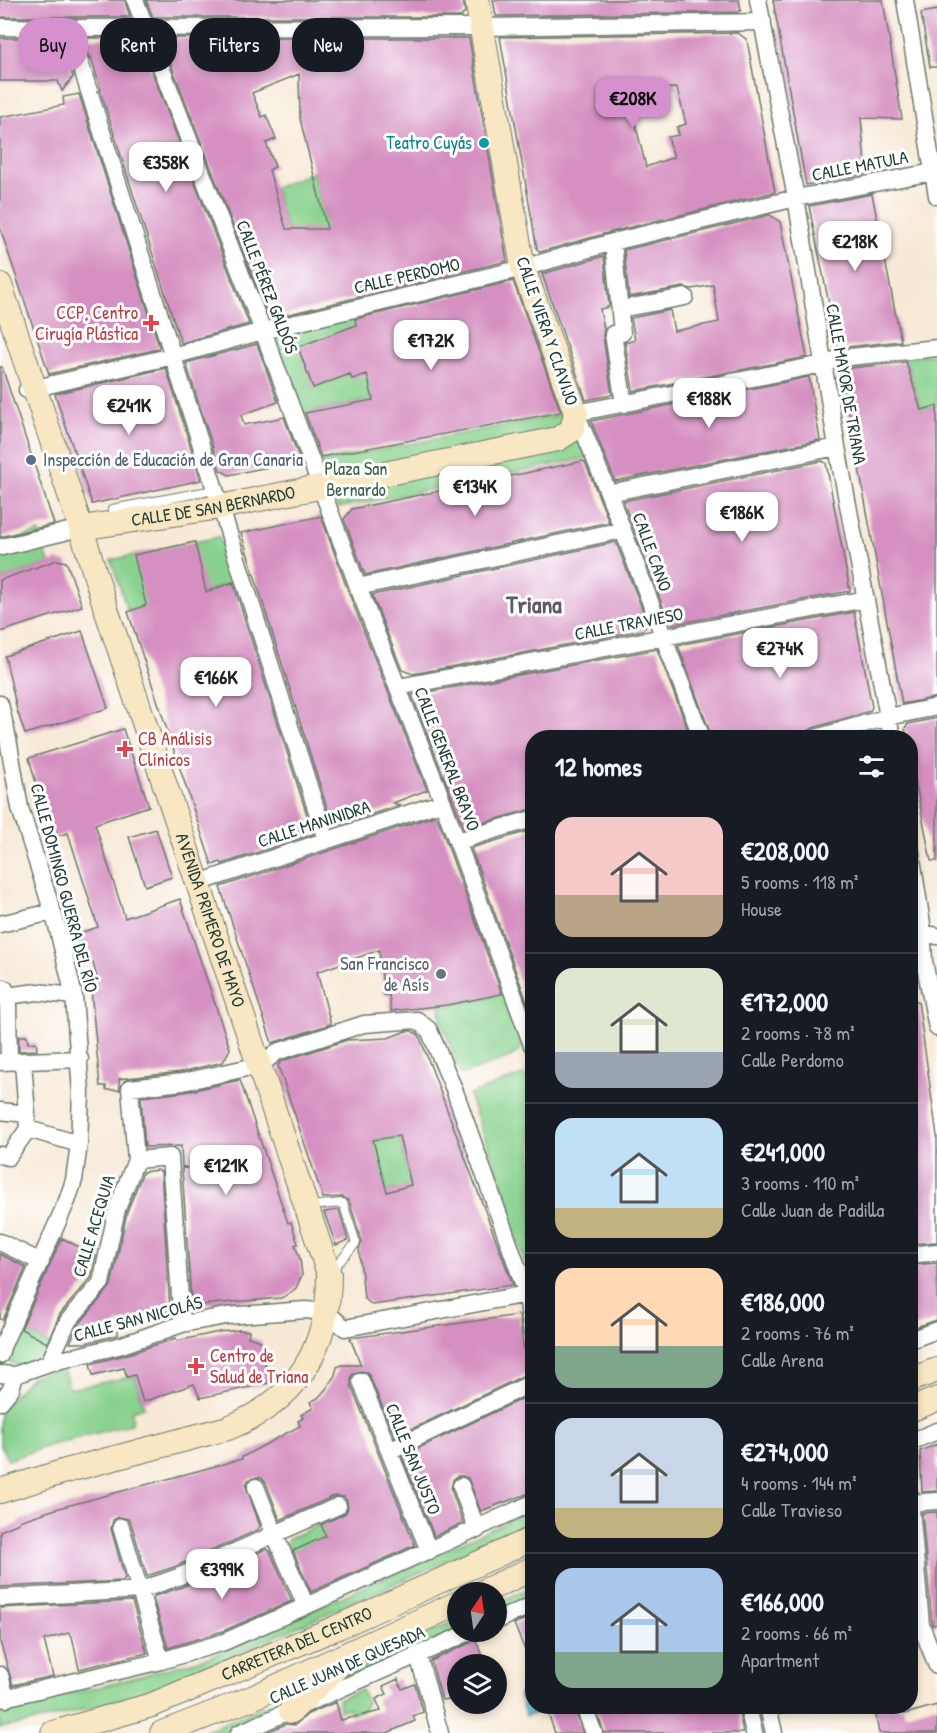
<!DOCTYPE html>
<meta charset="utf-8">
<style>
body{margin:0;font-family:"Patrick Hand",sans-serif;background:#242831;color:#f1f3f6;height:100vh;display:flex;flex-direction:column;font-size:22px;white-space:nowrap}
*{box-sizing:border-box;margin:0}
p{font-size:20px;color:#9ea1a6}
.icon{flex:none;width:33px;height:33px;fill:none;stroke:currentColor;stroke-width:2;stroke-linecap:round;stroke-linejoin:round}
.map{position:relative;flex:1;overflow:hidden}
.details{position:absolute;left:525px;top:730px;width:393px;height:984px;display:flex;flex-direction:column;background:#171b24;border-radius:24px;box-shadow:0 3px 9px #0003}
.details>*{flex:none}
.guide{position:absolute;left:18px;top:18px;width:417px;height:54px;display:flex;gap:12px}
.needle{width:39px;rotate:13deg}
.buttons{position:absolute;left:447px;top:1582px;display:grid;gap:12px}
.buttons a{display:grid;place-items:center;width:60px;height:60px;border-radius:50%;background:#171b24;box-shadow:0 3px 9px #0003;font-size:30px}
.price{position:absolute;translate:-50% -51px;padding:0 14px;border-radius:12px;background:#fff;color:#222;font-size:20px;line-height:39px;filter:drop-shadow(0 2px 3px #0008)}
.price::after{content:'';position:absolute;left:50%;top:36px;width:18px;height:14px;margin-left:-9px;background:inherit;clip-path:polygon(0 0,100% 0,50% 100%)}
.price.current{background:#d690ce;color:#111}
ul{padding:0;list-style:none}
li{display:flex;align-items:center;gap:18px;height:150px;padding:0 30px}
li+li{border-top:2px solid #363941}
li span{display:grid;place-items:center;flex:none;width:168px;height:120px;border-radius:18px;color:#555}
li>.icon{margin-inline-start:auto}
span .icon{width:72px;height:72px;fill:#fffc;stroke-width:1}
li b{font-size:26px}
h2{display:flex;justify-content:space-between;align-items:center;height:72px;padding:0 30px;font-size:26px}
.tag{padding:0 21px;border-radius:24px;background:#171b24;box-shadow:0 3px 9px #0003;font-size:21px;line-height:54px}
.tag.current{background:#d690ce;color:#111}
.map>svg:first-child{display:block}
</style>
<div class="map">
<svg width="937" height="1733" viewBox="0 0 937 1733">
<rect width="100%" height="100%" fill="#fff"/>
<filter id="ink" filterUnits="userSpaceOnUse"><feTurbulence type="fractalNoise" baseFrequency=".0167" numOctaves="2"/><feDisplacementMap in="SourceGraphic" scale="12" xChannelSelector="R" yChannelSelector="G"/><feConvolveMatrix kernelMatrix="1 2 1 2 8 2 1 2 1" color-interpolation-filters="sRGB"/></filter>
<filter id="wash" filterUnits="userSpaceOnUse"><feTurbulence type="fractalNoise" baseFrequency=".008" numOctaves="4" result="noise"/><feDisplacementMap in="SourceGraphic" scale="24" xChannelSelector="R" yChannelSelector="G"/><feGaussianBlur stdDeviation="1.35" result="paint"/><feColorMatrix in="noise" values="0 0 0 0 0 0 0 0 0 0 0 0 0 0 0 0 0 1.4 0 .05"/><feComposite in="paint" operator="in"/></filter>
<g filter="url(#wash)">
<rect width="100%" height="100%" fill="#f7e9d6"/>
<path fill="#89d28e" stroke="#548861" stroke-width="1.5" d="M 313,172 L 332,248 L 313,252 L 306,229 L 286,229 L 274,188 Z
M 355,316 L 373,400 L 303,413 L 276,343 L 280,335 Z
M 937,354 L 937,406 L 921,410 L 905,356 Z
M 568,413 L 587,458 L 338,508 L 321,461 Z
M 39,532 L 49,563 L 0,580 L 0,545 Z
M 219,537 L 233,582 L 196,595 L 193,590 L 128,612 L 111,560 Z
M 509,992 L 524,1043 C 522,1046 521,1049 519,1051 C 510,1060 475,1069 461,1075 L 441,1020 L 440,1006 L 476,1000 Z
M 522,1075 L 528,1077 L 532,1083 L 532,1274 L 528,1269 L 503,1202 L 506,1199 L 506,1195 L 469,1095 Z
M 399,1136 L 411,1185 L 387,1192 L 373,1140 Z
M 19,1328 L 51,1345 L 42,1362 C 27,1365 16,1371 6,1357 Z
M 63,1368 L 69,1389 L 135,1376 L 144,1407 L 131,1411 L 133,1418 L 131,1424 L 51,1445 L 8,1460 L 0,1444 L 0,1410 L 31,1377 Z
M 532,1510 L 532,1523 L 182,1678 C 123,1700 62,1718 0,1728 L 0,1710 L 103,1686 L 210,1657 Z
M 321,1524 L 329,1541 L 314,1542 L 291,1552 L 287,1543 L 289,1538 Z
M 532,1587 L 532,1596 L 497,1612 L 496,1603 Z
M 457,1620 L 457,1630 L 358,1674 L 321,1687 L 355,1667 Z
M 316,1678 L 283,1707 L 224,1733 L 201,1733 L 281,1699 Z
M 361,1690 L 367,1702 L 363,1710 L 350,1713 L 349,1708 L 341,1710 L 338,1699 Z"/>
<path fill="#57bdd5" stroke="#3b7d84" stroke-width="1.5" d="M 532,1691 L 532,1707 L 538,1707 L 539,1713 L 525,1716 L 519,1694 Z"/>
<g id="blocks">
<path fill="#d590c1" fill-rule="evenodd" d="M 0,0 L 125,0 L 130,17 L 0,17 Z
M 146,0 L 463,0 L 465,12 L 461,17 L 153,17 Z
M 493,0 L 739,0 L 741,10 L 738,12 L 496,16 Z
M 773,0 L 883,0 L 902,119 L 861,118 L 866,174 L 806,185 Z
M 937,10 L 937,67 L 930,67 L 921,13 Z
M 738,33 L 747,40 L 775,192 L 611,232 L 540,252 L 537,249 L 500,37 ZM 677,88 L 686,124 L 677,127 L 679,135 L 668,137 L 674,157 L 646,167 L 627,90 Z
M 0,38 L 61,38 L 73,77 L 62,91 L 58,81 L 0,81 Z
M 88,38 L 139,38 L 249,324 L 181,343 L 100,90 L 101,90 L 91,57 L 89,58 L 85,43 Z
M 161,38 L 469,38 L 507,261 L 269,319 ZM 299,74 L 300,119 L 327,229 L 286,229 L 269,170 L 275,167 L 266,143 L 276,139 L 266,115 L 262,117 L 252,93 Z
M 79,94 L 159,346 L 158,349 L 49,374 L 0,228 L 0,117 L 64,105 L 63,97 Z
M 872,194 L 901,341 L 838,348 L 809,206 Z
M 770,215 L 780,222 L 807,357 L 633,391 L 625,343 L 635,340 L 631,318 L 670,310 L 674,331 L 719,322 L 713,285 L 692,289 L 683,287 L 629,297 L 624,250 Z
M 604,256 L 609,307 L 600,309 L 604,329 L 603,336 L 612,395 L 586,400 L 542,274 Z
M 513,281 L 561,412 L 321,457 L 305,413 L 373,400 L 367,374 L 352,379 L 350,374 L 313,388 L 298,347 L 356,325 L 355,319 Z
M 257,344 L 278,402 L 241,415 L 244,425 L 284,417 L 299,458 L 298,461 L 229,475 L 220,470 L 186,363 Z
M 906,362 L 921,410 L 937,406 L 937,697 L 902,704 L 841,369 Z
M 0,367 L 2,367 L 54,524 L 0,537 Z
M 166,368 L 201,480 L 92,504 L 55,394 Z
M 809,377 L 820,440 L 615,481 L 591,421 Z
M 583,461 L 585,462 L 609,522 L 365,575 L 344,519 L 352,509 Z
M 822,461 L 826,463 L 850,591 L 670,625 L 623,501 Z
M 321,516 L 348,591 L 427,790 L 393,803 L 400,805 L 333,827 L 241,533 Z
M 195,542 L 206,592 L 233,582 L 313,834 L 222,864 L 221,862 L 212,865 L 128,612 L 146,605 L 134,555 Z
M 616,542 L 648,624 L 643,630 L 413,674 L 402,670 L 372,595 Z
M 57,560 L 66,562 L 68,566 L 82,606 L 0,632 L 0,580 Z
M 854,612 L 872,707 L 870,711 L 813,728 L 808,731 L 806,738 L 712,738 L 678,645 Z
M 82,631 L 108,708 L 25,734 L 17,710 L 5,656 Z
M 657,649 L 691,738 L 532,738 L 532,809 L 464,828 L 412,695 Z
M 937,718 L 937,861 L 931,861 L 910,754 L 910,738 L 907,738 L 905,728 L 908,724 Z
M 123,729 L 149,806 L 95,824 L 125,918 L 180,899 L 230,1049 L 223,1062 L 181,1072 L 119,1079 L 120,1090 L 106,1090 L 106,1086 L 100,1086 L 91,990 L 99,987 L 93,962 L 82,966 L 74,935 L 98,927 L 68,833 L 51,838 L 29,758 Z
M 434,816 L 437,817 L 502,994 L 447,1005 L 391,1011 L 389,995 L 384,995 L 379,950 L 317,972 L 331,1024 L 272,1043 L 220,887 Z
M 156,829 L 172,877 L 145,886 L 129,837 Z
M 532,830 L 532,1016 L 471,848 Z
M 918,1001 L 937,1136 L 937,1242 L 910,1244 L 910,1002 Z
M 406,1031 L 412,1031 L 419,1035 L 513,1285 L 372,1305 L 364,1298 L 359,1249 L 362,1242 L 349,1201 L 343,1197 L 323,1198 L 278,1065 L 282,1061 L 347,1040 L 388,1038 ZM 399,1136 L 411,1185 L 387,1192 L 373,1140 Z
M 19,1036 L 27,1036 L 28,1043 L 36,1042 L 37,1050 L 19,1051 Z
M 240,1080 L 288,1223 L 291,1222 L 298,1244 L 295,1245 L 300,1259 L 302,1275 L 296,1288 L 289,1294 L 281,1298 L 199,1305 L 191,1299 L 182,1168 L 187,1168 L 182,1166 L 181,1146 L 145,1147 L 141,1097 L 185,1092 Z
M 158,1170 L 161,1172 L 170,1309 L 168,1312 L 147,1315 L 147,1317 L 144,1317 L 145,1319 L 138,1320 L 138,1321 L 116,1323 L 118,1327 L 118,1335 L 85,1343 L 70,1343 L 77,1327 L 111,1286 L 127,1212 L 143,1172 Z
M 339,1210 L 348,1240 L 336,1245 L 324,1212 Z
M 62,1238 L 96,1256 L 91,1278 L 60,1314 L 47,1343 L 21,1329 Z
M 0,1254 L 26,1267 L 3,1320 L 0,1319 Z
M 937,1263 L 937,1320 L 910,1329 L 910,1265 Z
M 519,1315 L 527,1374 L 395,1437 L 370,1377 L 367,1372 L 362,1371 L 357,1372 L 352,1375 L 351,1380 L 351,1385 L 415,1545 L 311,1592 L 293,1551 L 326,1536 L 321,1525 L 346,1513 L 348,1508 L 347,1501 L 344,1497 L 334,1496 L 280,1520 L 266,1483 L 262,1478 L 257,1477 L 248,1480 L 246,1486 L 260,1526 L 258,1530 L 174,1567 L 147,1576 L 131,1523 L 128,1519 L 119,1517 L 113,1520 L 111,1529 L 125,1578 L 123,1581 L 0,1587 L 0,1531 L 19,1523 L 19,1521 L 59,1508 L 242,1459 L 242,1457 L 300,1426 L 298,1421 L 303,1418 L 301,1415 L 313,1408 L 310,1402 L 318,1398 L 326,1389 L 335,1375 L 337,1367 L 342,1365 L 361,1365 L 350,1338 Z
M 239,1330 L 249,1331 L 248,1337 L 261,1341 L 269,1383 L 200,1398 L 194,1384 L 143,1402 L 135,1375 L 127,1377 L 124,1368 L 93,1375 L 90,1364 L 125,1355 L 176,1338 L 177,1341 L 219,1332 Z
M 532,1394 L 532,1492 L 481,1511 L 468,1478 L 463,1476 L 457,1476 L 453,1480 L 451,1489 L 463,1523 L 434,1536 L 402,1456 Z
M 937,1444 L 937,1491 L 922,1492 L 920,1451 Z
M 937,1512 L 937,1624 L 932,1625 L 922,1513 Z
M 266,1549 L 270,1551 L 292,1601 L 223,1631 L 168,1648 L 153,1599 L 155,1596 L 182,1587 Z
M 132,1601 L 147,1653 L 79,1669 L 72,1636 L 70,1636 L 69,1633 L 44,1640 L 53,1676 L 13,1685 L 0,1642 L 0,1608 Z
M 532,1616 L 532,1667 L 514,1624 Z
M 476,1640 L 485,1665 L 458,1665 L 458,1685 L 446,1687 L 450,1699 L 442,1700 L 431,1661 Z
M 398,1679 L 402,1689 L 415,1684 L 423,1712 L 413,1716 L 415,1721 L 387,1733 L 265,1733 L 286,1724 L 295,1725 L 308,1714 L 336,1702 L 341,1720 L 381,1711 L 376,1699 L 387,1694 L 383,1686 Z
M 937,1705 L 937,1733 L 879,1733 L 874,1707 L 903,1707 L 905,1714 Z
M 546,1707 L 574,1707 L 583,1733 L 555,1733 Z
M 595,1707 L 738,1707 L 743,1733 L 604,1733 Z"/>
</g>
</g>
<g filter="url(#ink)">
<use href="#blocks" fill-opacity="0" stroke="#6b796d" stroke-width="1.5"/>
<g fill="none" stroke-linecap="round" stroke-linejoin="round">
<g stroke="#6b796d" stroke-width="10">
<path id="lane" d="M 112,509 L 214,490
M 309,1206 L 343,1203 L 356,1243 L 331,1271"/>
</g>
<g stroke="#6b796d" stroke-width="19">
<path id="street" d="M 135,0 L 263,331 L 358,587 L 439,792 L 532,1045
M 758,0 L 796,198 L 837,447 L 892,738
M 905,0 L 937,196
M 0,27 L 69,28 L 482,27 L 763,22
M 69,28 L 326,840
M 613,242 L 622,333 L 613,334 L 624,404
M 620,309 L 685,297
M 27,390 L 173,356 L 263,331 L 523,268 L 613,242 L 796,198 L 933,172
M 609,493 L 837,447
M 2,547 L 81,528
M 358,587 L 622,530
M 398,687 L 866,599
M 0,704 L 8,739 L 20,808 L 57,926 L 74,996 L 81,1093 L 79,1144 L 74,1180 L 67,1201 L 2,1347 L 0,1355
M 702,738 C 660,630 621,520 576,413 L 823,364 L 840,358 L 937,348
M 816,738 L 888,717 L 937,707
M 458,841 L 532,819
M 910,846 L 922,924 L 924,961 L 937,1028
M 198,883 L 443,802
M 0,924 L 52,912
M 910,930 L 937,936
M 0,987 L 5,989 L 8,1005 L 9,1062
M 6,996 L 37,992 L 74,996
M 0,1062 L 80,1059
M 0,1111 L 27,1114
M 28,1129 L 79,1144
M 0,1155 L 8,1157 L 28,1129 L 23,1061
M 0,1242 L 41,1262
M 910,1255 L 937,1252
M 182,1324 L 170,1157 L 136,1160 L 130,1088 L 183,1082 L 260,1065 L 277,1052 L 364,1024 L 417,1020 L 429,1030 L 454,1089 L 527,1294 L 532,1333
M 910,1340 L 937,1330
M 49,1363 L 68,1321 L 101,1283 L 117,1209 L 136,1160
M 0,1374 L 15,1375 L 49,1363 L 122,1345 L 182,1324 L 226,1316 L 305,1310 L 326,1312 L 345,1328 L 532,1293
M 361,1381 L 429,1551
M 0,1402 L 11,1389 L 15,1375
M 910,1442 L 937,1431
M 389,1451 L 532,1383
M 461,1486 L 477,1530
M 256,1487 L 274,1533 L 306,1606
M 910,1495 L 921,1625 L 937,1666
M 910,1503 L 937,1501
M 121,1527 L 161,1661
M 0,1598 L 141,1590 L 178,1577 L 338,1506
M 496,1621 L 532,1605
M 418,1655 L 440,1733
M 0,1675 L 6,1699
M 0,1699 L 161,1661 L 224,1642 L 306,1606 L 532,1503
M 584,1707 L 594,1733
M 748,1707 L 754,1733
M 768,1707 L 774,1733
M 239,1733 L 470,1632"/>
</g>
<g stroke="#6b796d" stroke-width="26">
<g id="secondary">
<path id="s1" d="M 0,285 L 81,528 L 105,606 L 329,1274 C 329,1348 298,1400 228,1428 L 69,1470 L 0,1491"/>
<path id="s2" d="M 81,528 L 220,507 L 558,439 L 572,430 L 576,413 L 523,268 L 477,0"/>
<path d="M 910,1380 L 937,1370"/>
<path d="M 910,1410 L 937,1399"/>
<path d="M 480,1593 L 532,1569"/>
<path d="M 291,1711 L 339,1665"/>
<path id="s3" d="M 53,1733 L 152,1705 L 338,1627 L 532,1539"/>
<path d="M 162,1733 L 252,1698 L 458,1603"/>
</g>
</g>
<use href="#lane" stroke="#fff" stroke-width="8"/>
<use href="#street" stroke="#fff" stroke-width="16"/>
<use href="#secondary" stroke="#f9e7c3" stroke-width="24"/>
</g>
</g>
<circle fill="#0f9aa8" stroke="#fff" stroke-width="2" cx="484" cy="143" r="6"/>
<g fill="#e0444e" stroke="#fff" stroke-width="2">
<path d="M148 314h6v6h6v6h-6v6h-6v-6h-6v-6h6z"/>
<path d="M122 740h6v6h6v6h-6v6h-6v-6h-6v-6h6z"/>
<path d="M193 1357h6v6h6v6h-6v6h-6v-6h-6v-6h6z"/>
</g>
<circle fill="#5c6f8a" stroke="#fff" stroke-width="2" cx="31" cy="460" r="6"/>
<circle fill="#6b7280" stroke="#fff" stroke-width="2" cx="441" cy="974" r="6"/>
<g text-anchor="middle" stroke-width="6" stroke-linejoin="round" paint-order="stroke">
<g font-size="18" fill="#0d838f" stroke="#fff" text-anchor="end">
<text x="472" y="149">Teatro Cuyás</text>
</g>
<g font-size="18" fill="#1f3d34" stroke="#fff">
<text transform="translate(860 166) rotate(-11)" y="6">CALLE MATULA</text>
<text transform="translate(407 276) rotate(-13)" y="6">CALLE PERDOMO</text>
<text transform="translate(267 287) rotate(69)" y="6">CALLE PÉREZ GALDÓS</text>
<text transform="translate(547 331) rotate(71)" y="6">CALLE VIERA Y CLAVIJO</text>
<text transform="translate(846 384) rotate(80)" y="6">CALLE MAYOR DE TRIANA</text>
<text dy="6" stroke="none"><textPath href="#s2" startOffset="134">CALLE DE SAN BERNARDO</textPath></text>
<text transform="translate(652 552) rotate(70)" y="6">CALLE CANO</text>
<text transform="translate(629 624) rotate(-11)" y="6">CALLE TRAVIESO</text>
<text transform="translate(447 759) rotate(69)" y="6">CALLE GENERAL BRAVO</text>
<text transform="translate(314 824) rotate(-18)" y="6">CALLE MANINIDRA</text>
<text transform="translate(64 888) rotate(75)" y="6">CALLE DOMINGO GUERRA DEL RÍO</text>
<text dy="6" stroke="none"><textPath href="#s1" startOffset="669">AVENIDA PRIMERO DE MAYO</textPath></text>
<text transform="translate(94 1226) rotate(-73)" y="6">CALLE ACEQUIA</text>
<text transform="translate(138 1319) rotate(-15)" y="6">CALLE SAN NICOLÁS</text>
<text transform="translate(413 1459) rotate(68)" y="6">CALLE SAN JUSTO</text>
<text dy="6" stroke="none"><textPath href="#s3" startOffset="260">CARRETERA DEL CENTRO</textPath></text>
<text transform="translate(347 1665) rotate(-24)" y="6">CALLE JUAN DE QUESADA</text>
</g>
<g font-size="18" fill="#be3a42" stroke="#fff" text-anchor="start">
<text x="138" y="319" text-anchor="end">CCP, Centro<tspan x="138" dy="21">Cirugía Plástica</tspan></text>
<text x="138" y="745">CB Análisis<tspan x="138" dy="21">Clínicos</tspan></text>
<text x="210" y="1362">Centro de<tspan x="210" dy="21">Salud de Triana</tspan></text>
</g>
<g font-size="18" fill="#4e5e75" stroke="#fff" text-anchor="start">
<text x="43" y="466">Inspección de Educación de Gran Canaria</text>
</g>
<g font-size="18" fill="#3a624a" stroke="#fff">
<text x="356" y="475">Plaza San<tspan x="356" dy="21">Bernardo</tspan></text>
</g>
<g font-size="18" fill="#5b616d" stroke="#fff" text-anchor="end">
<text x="429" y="970">San Francisco<tspan x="429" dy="21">de Asís</tspan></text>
</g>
<g font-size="24" font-weight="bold" fill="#5f5a65" stroke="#fff">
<text x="534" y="613">Triana</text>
</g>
</g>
</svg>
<div class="buttons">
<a><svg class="needle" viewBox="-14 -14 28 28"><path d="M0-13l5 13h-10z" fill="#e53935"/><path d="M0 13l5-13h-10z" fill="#9ea1a6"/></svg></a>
<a><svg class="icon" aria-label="layers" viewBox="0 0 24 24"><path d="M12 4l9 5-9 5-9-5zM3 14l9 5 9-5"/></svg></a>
</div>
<b class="price current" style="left:633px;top:129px">€208K</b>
<b class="price" style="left:166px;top:193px">€358K</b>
<b class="price" style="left:855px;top:272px">€218K</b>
<b class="price" style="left:431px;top:371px">€172K</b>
<b class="price" style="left:709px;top:429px">€188K</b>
<b class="price" style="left:129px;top:436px">€241K</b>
<b class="price" style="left:475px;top:517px">€134K</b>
<b class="price" style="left:742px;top:543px">€186K</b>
<b class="price" style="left:780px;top:679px">€274K</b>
<b class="price" style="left:216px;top:708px">€166K</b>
<b class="price" style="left:226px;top:1196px">€121K</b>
<b class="price" style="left:222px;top:1600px">€399K</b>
<div class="guide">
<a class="tag current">Buy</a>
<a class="tag">Rent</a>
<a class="tag">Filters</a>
<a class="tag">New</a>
</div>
<section class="details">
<h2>12 homes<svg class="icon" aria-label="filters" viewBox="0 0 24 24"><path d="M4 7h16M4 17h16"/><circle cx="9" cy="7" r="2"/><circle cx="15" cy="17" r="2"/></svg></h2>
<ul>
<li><span style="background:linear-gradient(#f6c9c9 65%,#b9a48a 0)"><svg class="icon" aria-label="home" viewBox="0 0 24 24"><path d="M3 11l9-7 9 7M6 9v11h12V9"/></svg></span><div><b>€208,000</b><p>5 rooms · 118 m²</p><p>House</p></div></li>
<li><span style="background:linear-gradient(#dfe7d0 70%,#9aa5b1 0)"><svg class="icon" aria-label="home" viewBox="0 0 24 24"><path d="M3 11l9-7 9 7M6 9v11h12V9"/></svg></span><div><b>€172,000</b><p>2 rooms · 78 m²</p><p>Calle Perdomo</p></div></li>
<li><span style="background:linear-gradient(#bfe0f5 75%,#c2b280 0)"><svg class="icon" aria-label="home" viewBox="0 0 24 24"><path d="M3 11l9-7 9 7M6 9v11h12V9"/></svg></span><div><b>€241,000</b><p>3 rooms · 110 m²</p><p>Calle Juan de Padilla</p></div></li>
<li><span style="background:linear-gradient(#ffd9b3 65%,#7fa58c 0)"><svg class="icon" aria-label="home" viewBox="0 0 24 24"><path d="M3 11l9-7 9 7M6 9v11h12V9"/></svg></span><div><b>€186,000</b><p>2 rooms · 76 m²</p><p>Calle Arena</p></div></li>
<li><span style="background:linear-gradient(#c9d6e8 75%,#c2b280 0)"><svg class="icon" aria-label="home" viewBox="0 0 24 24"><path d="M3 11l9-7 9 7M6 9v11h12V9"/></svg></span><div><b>€274,000</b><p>4 rooms · 144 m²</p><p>Calle Travieso</p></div></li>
<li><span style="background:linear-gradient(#a9c7e8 70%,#7fa58c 0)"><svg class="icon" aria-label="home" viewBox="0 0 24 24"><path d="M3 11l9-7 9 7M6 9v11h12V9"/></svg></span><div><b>€166,000</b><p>2 rooms · 66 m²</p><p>Apartment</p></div></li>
</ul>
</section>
</div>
